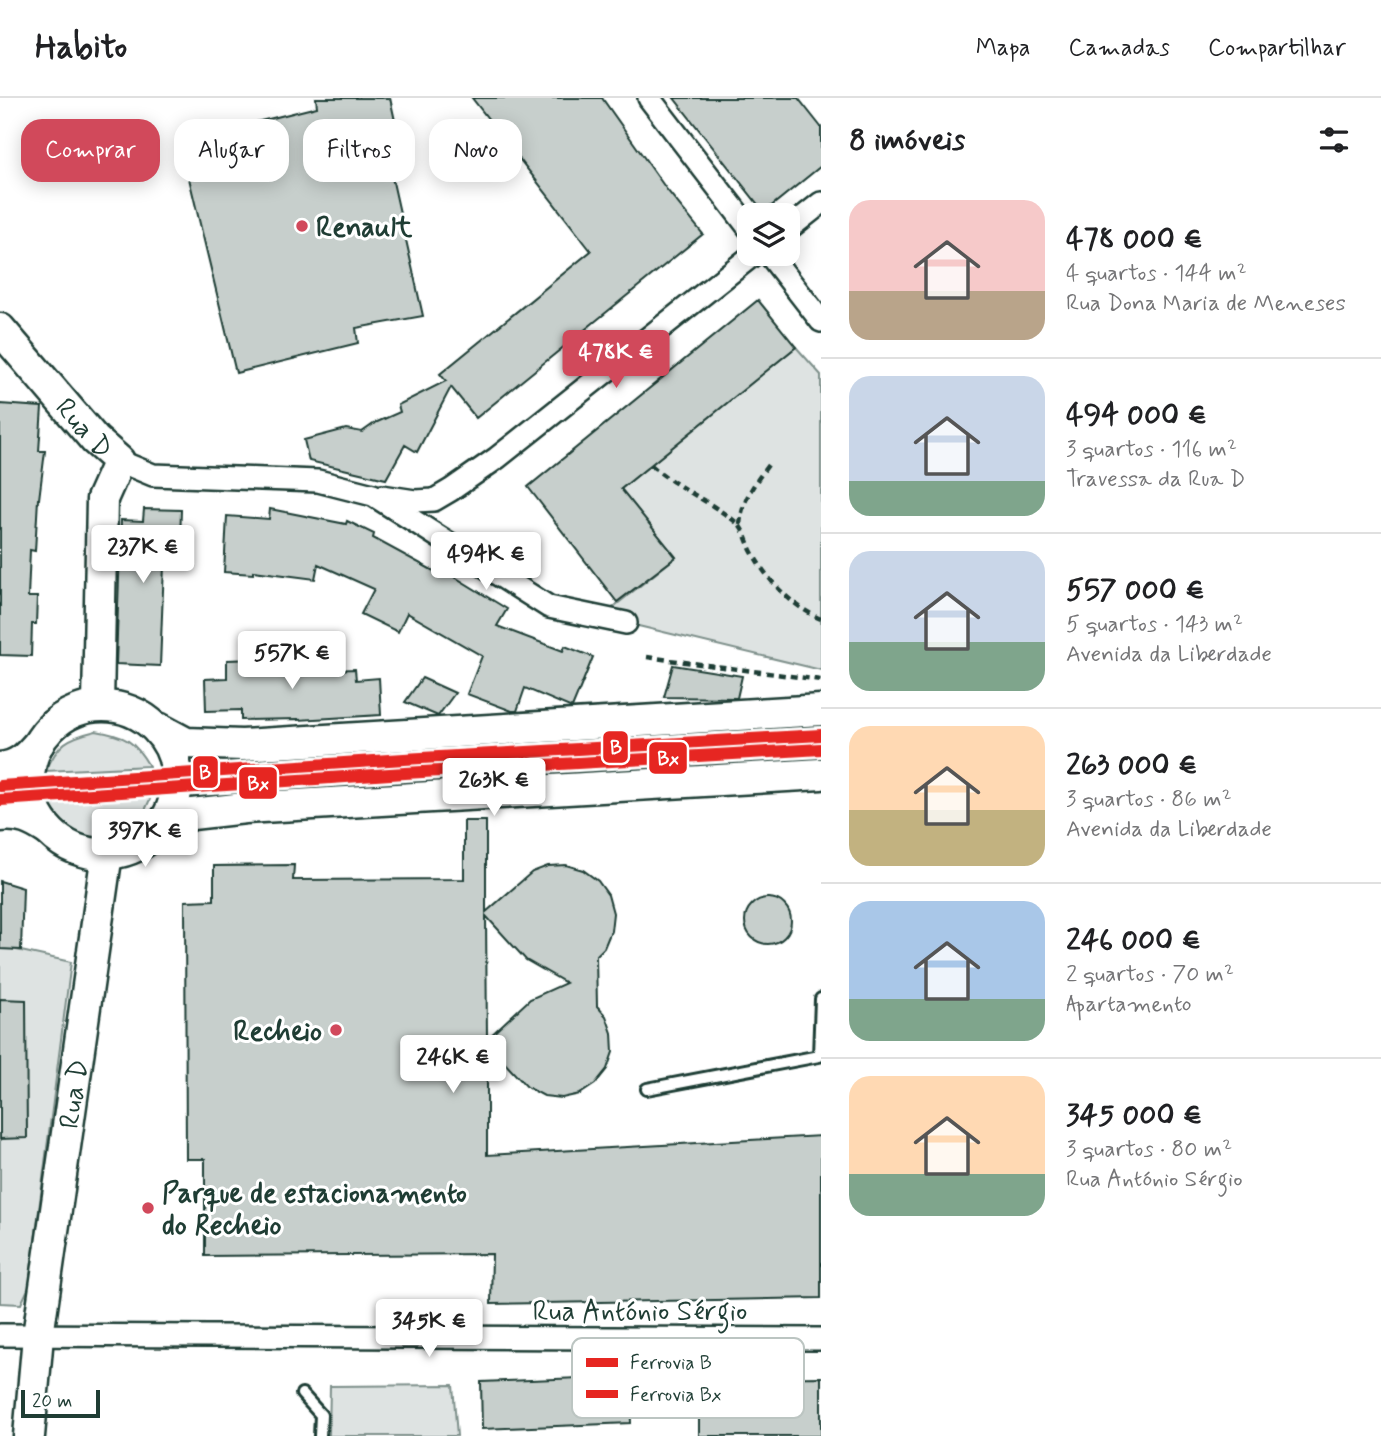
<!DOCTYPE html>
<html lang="pt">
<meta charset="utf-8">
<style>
body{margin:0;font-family:Mynerve,sans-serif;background:#f2f2f2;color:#202124;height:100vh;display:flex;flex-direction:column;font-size:26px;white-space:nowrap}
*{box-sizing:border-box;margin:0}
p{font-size:23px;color:#757577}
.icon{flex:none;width:38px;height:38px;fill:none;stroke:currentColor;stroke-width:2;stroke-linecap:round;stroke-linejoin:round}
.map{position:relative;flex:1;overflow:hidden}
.side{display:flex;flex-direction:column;background:#fff;width:560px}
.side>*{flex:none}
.banner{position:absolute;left:21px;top:21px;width:665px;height:63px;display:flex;gap:14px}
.fabs{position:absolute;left:737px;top:105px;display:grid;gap:14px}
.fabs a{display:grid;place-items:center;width:63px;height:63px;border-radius:14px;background:#fff;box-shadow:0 4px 18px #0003;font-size:35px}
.scale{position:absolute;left:21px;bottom:18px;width:79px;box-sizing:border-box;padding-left:7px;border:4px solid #1f3d34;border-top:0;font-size:19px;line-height:24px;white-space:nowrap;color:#1f3d34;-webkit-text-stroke:5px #fff;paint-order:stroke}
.price{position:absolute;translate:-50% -60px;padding:0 16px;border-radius:7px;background:#fff;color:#222;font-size:23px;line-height:46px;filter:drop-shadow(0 2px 4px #0008)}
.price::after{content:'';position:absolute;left:50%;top:42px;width:21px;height:16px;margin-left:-10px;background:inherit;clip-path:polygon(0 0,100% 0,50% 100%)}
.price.current{background:#d1495b;color:#fff}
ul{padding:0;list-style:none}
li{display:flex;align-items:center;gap:21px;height:175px;padding:0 28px}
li+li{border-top:2px solid #e0e0e0}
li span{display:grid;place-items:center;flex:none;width:196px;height:140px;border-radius:21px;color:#555}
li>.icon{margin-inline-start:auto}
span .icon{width:84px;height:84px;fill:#fffc;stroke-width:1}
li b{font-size:30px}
h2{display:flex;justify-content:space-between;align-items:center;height:84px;padding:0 28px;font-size:30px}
.chip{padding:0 24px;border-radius:21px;background:#fff;box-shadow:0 4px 18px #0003;font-size:24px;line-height:63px}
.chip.current{background:#d1495b;color:#fff}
header{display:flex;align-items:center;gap:42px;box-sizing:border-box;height:98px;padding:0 35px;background:#fff;border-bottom:2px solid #e0e0e0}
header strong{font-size:33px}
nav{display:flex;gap:38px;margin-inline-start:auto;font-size:24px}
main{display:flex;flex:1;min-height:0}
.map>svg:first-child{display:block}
</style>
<header>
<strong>Habito</strong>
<nav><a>Mapa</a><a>Camadas</a><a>Compartilhar</a></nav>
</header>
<main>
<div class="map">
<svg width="821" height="1338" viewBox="0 0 821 1338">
<rect width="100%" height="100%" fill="#fff"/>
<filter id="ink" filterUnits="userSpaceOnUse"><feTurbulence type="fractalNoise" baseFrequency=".0143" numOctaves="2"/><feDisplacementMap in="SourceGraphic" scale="14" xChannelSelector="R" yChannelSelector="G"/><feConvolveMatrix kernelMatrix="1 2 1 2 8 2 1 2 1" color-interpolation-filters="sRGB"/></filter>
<g filter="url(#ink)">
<path fill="#dee3e2" stroke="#7e908b" stroke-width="2" d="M 796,249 L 821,277 L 821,572 L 626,525 L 606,515 L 676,459 L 621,391 Z
M 96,633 C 125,638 134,642 149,668 L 46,673 C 58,645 67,640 96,633 Z
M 151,699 C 146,710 143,719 134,727 C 107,755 62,739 49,706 Z
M 0,851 L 12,851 L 71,864 L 29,1189 L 21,1206 L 0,1205 Z
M 453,1287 L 457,1338 L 329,1338 L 330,1288 Z"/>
<path fill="#c7cfcc" stroke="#1f3d34" stroke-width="2" fill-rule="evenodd" d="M 316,0 L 390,0 L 397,32 L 383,39 L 423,218 L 356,230 L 358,245 L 236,275 L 180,43 L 317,9 Z
M 472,0 L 602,0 L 667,92 L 703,136 L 476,320 L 451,289 L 417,354 L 405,347 L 386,381 L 309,363 L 304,342 L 346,331 L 362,334 L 375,325 L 400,314 L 398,307 L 446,283 L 440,276 L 591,153 Z
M 674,0 L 798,0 L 821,29 L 821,68 L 764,114 Z
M 758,202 L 796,249 L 621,391 L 676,459 L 617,504 L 528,389 Z
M 0,306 L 42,309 L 39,353 L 45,353 L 39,401 L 38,401 L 35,453 L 30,452 L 28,499 L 37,499 L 36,526 L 32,526 L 31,558 L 0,557 Z
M 144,411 L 181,412 L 180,443 L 165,442 L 160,568 L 116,566 L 121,422 L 143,423 Z
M 270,411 L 346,426 L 347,423 L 374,436 L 373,440 L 443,478 L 445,473 L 507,511 L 497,528 L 563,553 L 565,548 L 593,559 L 572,610 L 525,590 L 517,613 L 512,613 L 467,596 L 482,558 L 407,515 L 398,534 L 361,516 L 374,491 L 318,466 L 315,481 L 253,473 L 253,476 L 224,474 L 227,418 L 269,421 Z
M 285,560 L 286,565 L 332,562 L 333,572 L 355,571 L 356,582 L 379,580 L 381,617 L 298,622 L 298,621 L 241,622 L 241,612 L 206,613 L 205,581 L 227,580 L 227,562 Z
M 673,567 L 742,578 L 737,600 L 664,599 Z
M 422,580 L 455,595 L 438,618 L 405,604 Z
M 425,653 L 427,682 L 383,684 L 381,656 Z
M 464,723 L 486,723 L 486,814 L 532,774 L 548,768 L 566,767 L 583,772 L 598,783 L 608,797 L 613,815 L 611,833 L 604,850 L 596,858 L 597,908 L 606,918 L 612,935 L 613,954 L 607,971 L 595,986 L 580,996 L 562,1000 L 544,998 L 527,989 L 487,946 L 487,1057 L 821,1038 L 821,1200 L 491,1206 L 492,1156 L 205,1158 L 205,1061 L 186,1061 L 185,803 L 214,802 L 214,768 L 294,767 L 293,782 L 464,781 ZM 486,818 L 526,862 L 566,885 L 530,901 L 487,941 Z
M 0,783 L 23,790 L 21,852 L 0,851 Z
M745 823a23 23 0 1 1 46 0a23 23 0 1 1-46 0Z
M 0,901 L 26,902 L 27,1040 L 0,1041 Z
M 629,1278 L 631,1325 L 482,1331 L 481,1284 Z
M 821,1279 L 821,1338 L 699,1338 L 699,1281 Z"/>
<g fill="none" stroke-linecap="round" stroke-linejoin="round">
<g stroke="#1f3d34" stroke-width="16">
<path id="lane" d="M 647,991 L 819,958 L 821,901
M 302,1296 L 321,1317 L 320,1338"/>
</g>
<g stroke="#1f3d34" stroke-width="26">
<path id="street" d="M 649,0 L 749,130
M 788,131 L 821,105
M 769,156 L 821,223
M 119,363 L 153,377 L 318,383 L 373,397 L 549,509 L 626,525
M 382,398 L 415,403 L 434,402 L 451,392 L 497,360 L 754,156
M 0,1237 L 821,1241"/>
</g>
<g stroke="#1f3d34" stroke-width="35">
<g id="secondary">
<path id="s1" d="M 0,231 L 95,342 L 119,363 L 102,401 L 98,607"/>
<circle cx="103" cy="682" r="74"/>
<path d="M 158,630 L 186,645 L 242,647 L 821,612"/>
<path d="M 0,670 C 19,668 27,659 39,645"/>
<path d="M 0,718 C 21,716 31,721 48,732"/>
<path d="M 158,732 L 192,716 L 245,710 L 821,676"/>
<path id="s2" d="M 29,1338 L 38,1238 L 107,755"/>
</g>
</g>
<path stroke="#1f3d34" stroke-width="4.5" stroke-dasharray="7 5" stroke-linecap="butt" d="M 651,367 C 677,390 710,403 737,425 C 745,432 747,445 752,454 C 768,483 790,507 821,521
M 740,427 C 742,402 754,386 768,367
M 647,559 L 821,582
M 123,598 L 144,608
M 41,617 L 61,604 L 73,601"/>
<use href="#lane" stroke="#fff" stroke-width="10"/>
<use href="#street" stroke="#fff" stroke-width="21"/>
<use href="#secondary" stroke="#fff" stroke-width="30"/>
<g stroke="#fff" stroke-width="18">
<path id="rail-1" d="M 0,688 L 404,661 L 821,637"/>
</g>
<g stroke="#fff" stroke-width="18">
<path id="rail-2" d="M 1,702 L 405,675 L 821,651"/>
</g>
<use href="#rail-1" stroke="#e62621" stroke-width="12"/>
<use href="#rail-2" stroke="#e62621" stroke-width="12"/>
</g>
</g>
<g fill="#d1495b" stroke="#fff" stroke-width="2.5">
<circle cx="302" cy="128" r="7"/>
<circle cx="336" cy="932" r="7"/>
<circle cx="148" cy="1110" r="7"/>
</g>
<g text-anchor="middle" stroke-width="6" stroke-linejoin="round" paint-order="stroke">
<g font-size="28" font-weight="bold" fill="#1f3d34" stroke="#fff" text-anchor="start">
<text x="316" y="138">Renault</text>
<text x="322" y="942" text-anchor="end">Recheio</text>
<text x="162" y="1104">Parque de estacionamento<tspan x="162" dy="32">do Recheio</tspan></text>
</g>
<g font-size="28" fill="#1f3d34" stroke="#fff">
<text dy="10" stroke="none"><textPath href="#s1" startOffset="130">Rua D</textPath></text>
<text dy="10" stroke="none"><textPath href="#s2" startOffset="345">Rua D</textPath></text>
<text x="640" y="1222">Rua António Sérgio</text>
</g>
</g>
<rect x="572" y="1240" width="232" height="80" rx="10" fill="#fff" stroke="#bcc5c2" stroke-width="2"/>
<rect x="586" y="1260" width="32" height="9" fill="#e62621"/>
<rect x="586" y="1292" width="32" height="8" fill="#e62621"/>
<g font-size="19" fill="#1f3d34">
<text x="630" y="1271">Ferrovia B</text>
<text x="630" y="1303">Ferrovia Bx</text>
</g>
<g stroke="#fff" stroke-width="2.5">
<rect x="602" y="632" width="27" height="34" rx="7" fill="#e62621"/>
<rect x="648" y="643" width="40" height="34" rx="7" fill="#e62621"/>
<rect x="192" y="657" width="27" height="34" rx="7" fill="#e62621"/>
<rect x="238" y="668" width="40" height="34" rx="7" fill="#e62621"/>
</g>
<g font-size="19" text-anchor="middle" font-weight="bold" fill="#fff">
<text x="616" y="656">B</text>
<text x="668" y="667">Bx</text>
<text x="205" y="681">B</text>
<text x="258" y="692">Bx</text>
</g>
</svg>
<div class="fabs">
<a><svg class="icon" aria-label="layers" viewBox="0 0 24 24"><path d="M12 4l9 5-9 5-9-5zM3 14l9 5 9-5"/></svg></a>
</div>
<div class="scale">20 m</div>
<b class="price current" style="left:616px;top:292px">478K €</b>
<b class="price" style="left:143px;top:487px">237K €</b>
<b class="price" style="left:486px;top:494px">494K €</b>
<b class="price" style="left:292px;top:593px">557K €</b>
<b class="price" style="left:494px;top:720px">263K €</b>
<b class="price" style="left:145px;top:771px">397K €</b>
<b class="price" style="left:453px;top:997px">246K €</b>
<b class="price" style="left:429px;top:1261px">345K €</b>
<div class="banner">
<a class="chip current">Comprar</a>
<a class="chip">Alugar</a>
<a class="chip">Filtros</a>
<a class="chip">Novo</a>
</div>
</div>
<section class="side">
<h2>8 imóveis<svg class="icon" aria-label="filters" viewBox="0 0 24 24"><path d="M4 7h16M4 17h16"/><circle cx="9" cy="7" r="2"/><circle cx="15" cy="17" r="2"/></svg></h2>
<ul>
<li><span style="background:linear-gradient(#f6c9c9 65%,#b9a48a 0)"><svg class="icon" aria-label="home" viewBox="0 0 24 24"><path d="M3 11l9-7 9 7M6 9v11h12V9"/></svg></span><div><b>478 000 €</b><p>4 quartos · 144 m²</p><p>Rua Dona Maria de Meneses</p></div></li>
<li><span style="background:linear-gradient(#c9d6e8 75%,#7fa58c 0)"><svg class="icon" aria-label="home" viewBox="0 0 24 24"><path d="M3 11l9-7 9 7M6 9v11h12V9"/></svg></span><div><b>494 000 €</b><p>3 quartos · 116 m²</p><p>Travessa da Rua D</p></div></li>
<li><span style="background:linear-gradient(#c9d6e8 65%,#7fa58c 0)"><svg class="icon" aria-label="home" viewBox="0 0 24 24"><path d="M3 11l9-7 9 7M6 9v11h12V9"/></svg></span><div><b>557 000 €</b><p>5 quartos · 143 m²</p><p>Avenida da Liberdade</p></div></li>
<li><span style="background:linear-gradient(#ffd9b3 60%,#c2b280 0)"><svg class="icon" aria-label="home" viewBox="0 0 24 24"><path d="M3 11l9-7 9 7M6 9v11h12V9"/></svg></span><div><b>263 000 €</b><p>3 quartos · 86 m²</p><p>Avenida da Liberdade</p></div></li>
<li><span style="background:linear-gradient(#a9c7e8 70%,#7fa58c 0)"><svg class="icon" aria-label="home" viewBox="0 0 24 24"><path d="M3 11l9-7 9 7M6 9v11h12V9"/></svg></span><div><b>246 000 €</b><p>2 quartos · 70 m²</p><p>Apartamento</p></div></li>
<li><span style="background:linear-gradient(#ffd9b3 70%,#7fa58c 0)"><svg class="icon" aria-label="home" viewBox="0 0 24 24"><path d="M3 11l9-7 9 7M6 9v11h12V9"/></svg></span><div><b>345 000 €</b><p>3 quartos · 80 m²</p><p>Rua António Sérgio</p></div></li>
</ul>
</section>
</main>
